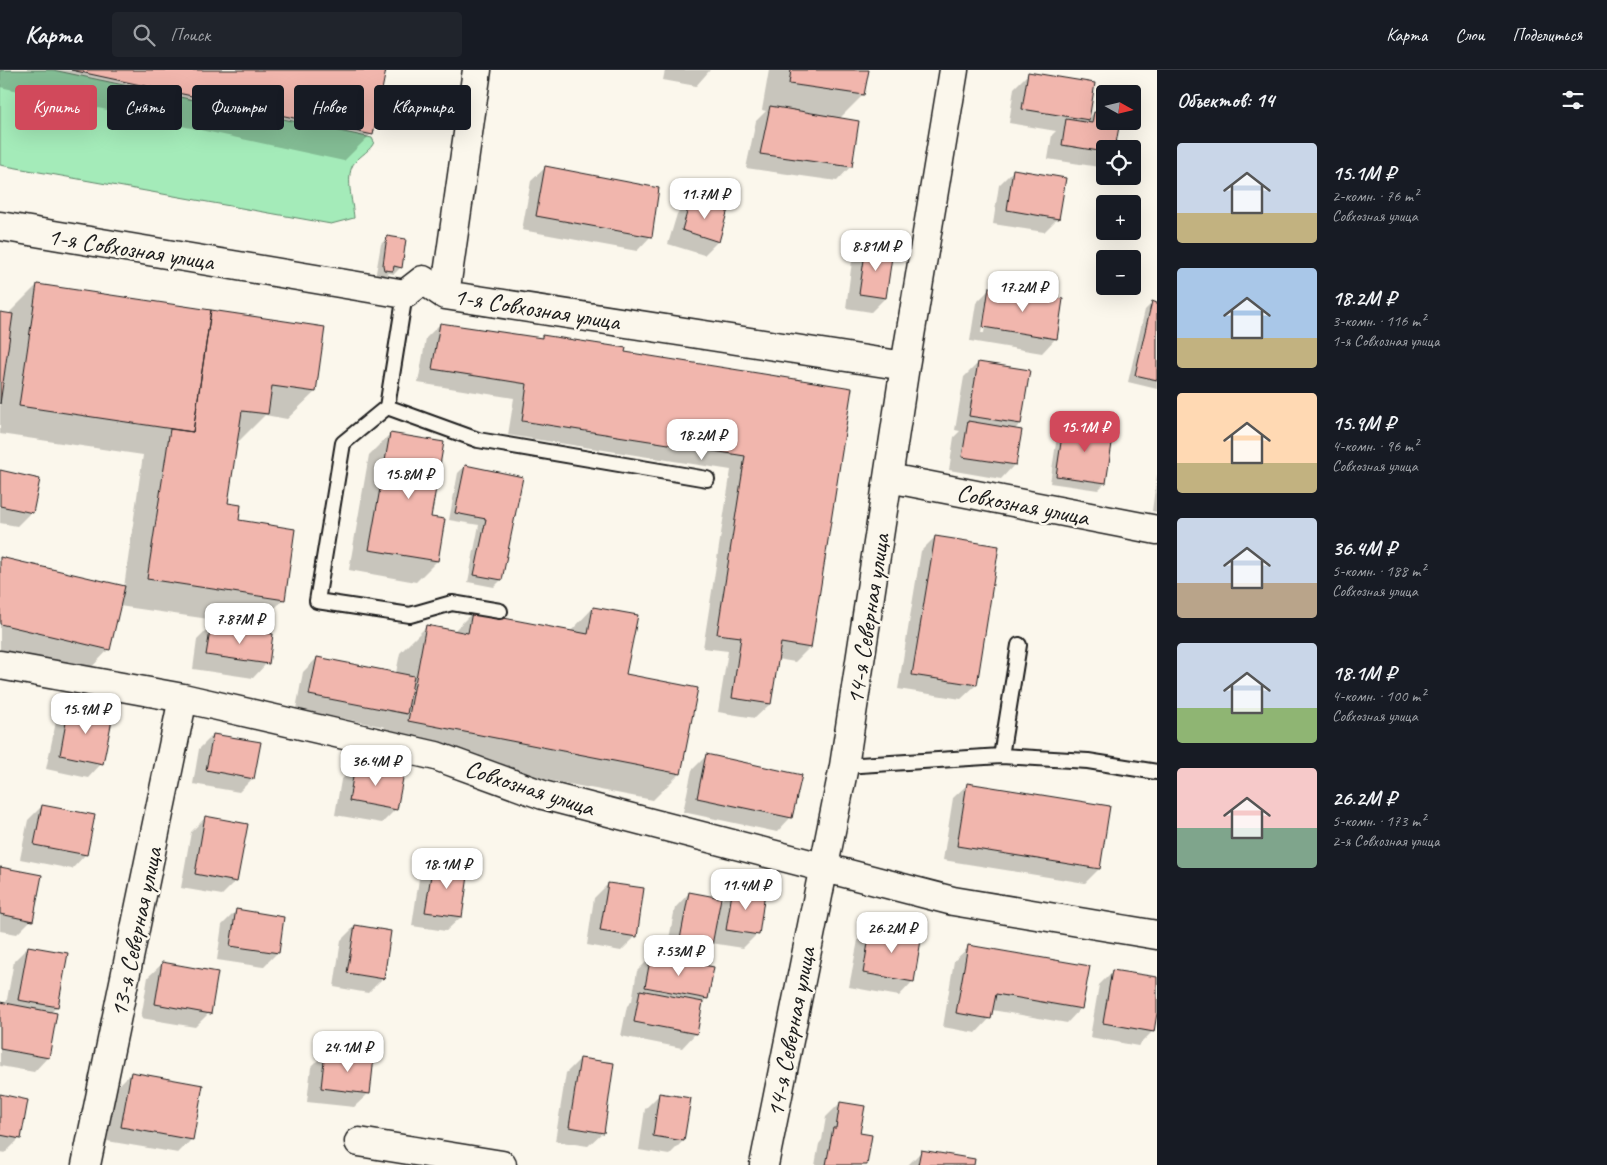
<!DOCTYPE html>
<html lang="ru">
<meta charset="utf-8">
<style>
body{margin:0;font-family:Caveat,sans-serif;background:#20242c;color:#f1f3f6;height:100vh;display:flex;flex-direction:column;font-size:19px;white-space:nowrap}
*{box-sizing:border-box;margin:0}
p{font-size:16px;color:#9ea1a6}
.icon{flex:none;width:28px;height:28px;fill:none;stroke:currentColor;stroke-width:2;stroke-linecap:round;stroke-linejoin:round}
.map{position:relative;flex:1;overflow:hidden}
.side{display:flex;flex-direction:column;background:#171b24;width:450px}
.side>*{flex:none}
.banner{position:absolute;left:15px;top:15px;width:475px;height:45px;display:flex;gap:10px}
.needle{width:32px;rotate:98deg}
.tools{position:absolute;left:1096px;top:15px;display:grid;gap:10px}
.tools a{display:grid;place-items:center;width:45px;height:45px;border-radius:5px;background:#171b24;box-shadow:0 5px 20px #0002;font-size:25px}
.price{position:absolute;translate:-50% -42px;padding:0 11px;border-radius:10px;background:#fff;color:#222;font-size:16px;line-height:32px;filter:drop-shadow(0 1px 2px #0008)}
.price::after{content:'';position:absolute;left:50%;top:30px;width:15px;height:11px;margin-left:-8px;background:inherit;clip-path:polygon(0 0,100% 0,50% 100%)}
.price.selected{background:#d1495b;color:#fff}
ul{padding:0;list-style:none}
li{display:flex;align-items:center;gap:15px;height:125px;padding:0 20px}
li span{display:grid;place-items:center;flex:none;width:140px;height:100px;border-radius:5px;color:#555}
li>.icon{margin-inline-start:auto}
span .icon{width:60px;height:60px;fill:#fffc;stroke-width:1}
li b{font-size:21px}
h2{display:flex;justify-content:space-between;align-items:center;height:60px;padding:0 20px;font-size:21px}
.pill{padding:0 18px;border-radius:5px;background:#171b24;box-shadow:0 5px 20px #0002;font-size:18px;line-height:45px}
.pill.selected{background:#d1495b;color:#fff}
header{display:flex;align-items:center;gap:30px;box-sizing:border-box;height:70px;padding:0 25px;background:#171b24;border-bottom:1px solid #363941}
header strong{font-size:24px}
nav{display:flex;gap:28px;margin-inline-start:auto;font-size:18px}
.search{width:350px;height:45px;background:#20242c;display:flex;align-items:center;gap:12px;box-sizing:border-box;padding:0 18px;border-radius:5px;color:#9ea1a6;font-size:19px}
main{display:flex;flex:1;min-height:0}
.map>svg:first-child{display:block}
</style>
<header>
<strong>Карта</strong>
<div class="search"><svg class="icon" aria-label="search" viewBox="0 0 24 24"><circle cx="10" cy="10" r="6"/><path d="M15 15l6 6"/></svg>Поиск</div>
<nav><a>Карта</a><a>Слои</a><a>Поделиться</a></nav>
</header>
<main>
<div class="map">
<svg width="1157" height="1095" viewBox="0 0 1157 1095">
<rect width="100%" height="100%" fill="#fbf7ec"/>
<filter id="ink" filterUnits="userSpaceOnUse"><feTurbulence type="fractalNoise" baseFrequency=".02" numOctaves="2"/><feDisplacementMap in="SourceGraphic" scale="10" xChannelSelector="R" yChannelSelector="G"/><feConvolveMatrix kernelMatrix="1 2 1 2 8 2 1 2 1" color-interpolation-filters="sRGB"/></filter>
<g filter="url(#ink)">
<path fill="#a4ebb9" stroke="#60846a" d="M 0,0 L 53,0 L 372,68 L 374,72 C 371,80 361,85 355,92 C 344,104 353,132 354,148 L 331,154 L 0,95 Z"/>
<path fill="#0003" fill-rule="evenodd" d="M 0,0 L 385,0 L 371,64 L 344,91 L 0,17 Z
M 665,0 L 710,0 L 696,16 L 663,10 Z
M 769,0 L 867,0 L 863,25 L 839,49 L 851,96 L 837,111 L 746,98 L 756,51 L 766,41 L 762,40 Z
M 1028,4 L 1088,49 L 1094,43 L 1105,45 L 1105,91 L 1099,97 L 1048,89 L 1052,65 L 1056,61 L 1009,53 L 1014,18 Z
M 546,97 L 651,166 L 637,181 L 522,160 L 531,111 Z
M 1014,100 L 1058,148 L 1044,162 L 993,154 L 999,115 Z
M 691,129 L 718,171 L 704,185 L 668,174 L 677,144 Z
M 388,167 L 401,197 L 394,204 L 389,203 L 385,207 L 377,206 L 376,203 L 381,174 Z
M 866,177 L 885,228 L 871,242 L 846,238 L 852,191 Z
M 37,215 L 315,322 L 287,349 L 265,345 L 239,371 L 237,370 L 227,434 L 284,529 L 257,556 L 119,536 L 109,579 L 88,601 L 0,580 L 0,488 L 124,517 L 143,385 L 0,364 L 0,244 L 10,245 L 10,242 Z
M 990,219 L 1056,268 L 1042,283 L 970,271 L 976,233 ZM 986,233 L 988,233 L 984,263 L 981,263 Z
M 1152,233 L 1157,234 L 1157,319 L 1128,312 L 1145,240 Z
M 440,254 L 539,269 L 543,266 L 624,283 L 850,319 L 809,578 L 795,592 L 777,589 L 770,634 L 755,648 L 718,642 L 728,581 L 703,578 L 731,400 L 508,365 L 514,328 L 418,313 L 426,268 Z
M 978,293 L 1029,301 L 1020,354 L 1014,360 L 1015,394 L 1001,409 L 949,400 L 954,367 L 960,361 L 955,360 L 964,307 Z
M 1064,353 L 1113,361 L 1105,413 L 1098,420 L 1050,413 L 1058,360 Z
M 390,364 L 429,448 L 437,491 L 416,512 L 349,500 L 369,385 Z
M 465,396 L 521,408 L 501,510 L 494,517 L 468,512 L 479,455 L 449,450 L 458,403 Z
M 0,401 L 31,442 L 17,456 L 0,453 Z
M 1157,404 L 1157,442 L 1152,441 Z
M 935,467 L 976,615 L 961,629 L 898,619 L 921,481 Z
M 593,538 L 624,605 L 680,703 L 653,730 L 381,678 L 385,657 L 296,639 L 303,602 L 317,588 L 396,603 L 400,583 L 427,556 L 454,561 L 472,543 L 570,562 Z
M 211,556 L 267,593 L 253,608 L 193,599 L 197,570 Z
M 70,638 L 102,693 L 88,708 L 46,699 L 56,652 Z
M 213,665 L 253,708 L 239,722 L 193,714 L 199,679 Z
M 706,686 L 791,747 L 777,762 L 683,742 L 692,700 Z
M 356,696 L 396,739 L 382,753 L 335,745 L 341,710 Z
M 968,714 L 1099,799 L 1085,813 L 943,790 L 953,728 Z
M 42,736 L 86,784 L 72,799 L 20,789 L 28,750 Z
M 205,748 L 236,811 L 222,825 L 181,818 L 191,762 Z
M 433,794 L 468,800 L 461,847 L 446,861 L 412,856 L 419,809 Z
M 0,798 L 31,850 L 17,864 L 0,861 Z
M 608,814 L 636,866 L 621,881 L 587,875 L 594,828 Z
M 733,818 L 757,864 L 743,878 L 711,873 L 707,890 L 702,896 L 707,928 L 701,934 L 696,963 L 682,978 L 621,966 L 627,936 L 632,931 L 637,901 L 651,887 L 665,889 L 675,838 L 689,823 L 719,833 Z
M 236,841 L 283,848 L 277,883 L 263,897 L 217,890 L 222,855 Z
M 355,856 L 382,909 L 368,923 L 334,917 L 341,870 Z
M 872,856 L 913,911 L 899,926 L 849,917 L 858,870 Z
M 28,877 L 57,937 L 50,943 L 48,987 L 34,1002 L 0,996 L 0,934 L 6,935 L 14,891 Z
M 969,877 L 1081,938 L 1067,953 L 992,940 L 990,948 L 976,963 L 943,957 L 954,891 Z
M 163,893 L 209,943 L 195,957 L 141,948 L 148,907 Z
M 1113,901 L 1153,961 L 1138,976 L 1090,967 L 1099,915 Z
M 325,983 L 369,1023 L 354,1037 L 307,1032 L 311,997 Z
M 580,989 L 603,1062 L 588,1076 L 555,1071 L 566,1003 Z
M 131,1003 L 192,1069 L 178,1083 L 107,1071 L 117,1017 Z
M 659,1025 L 683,1071 L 669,1085 L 639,1080 L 645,1039 Z
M 0,1026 L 20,1068 L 5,1083 L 0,1082 Z
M 840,1033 L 859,1064 L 866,1095 L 815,1095 L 819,1074 L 822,1070 L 826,1047 Z
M 922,1081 L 973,1095 L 908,1095 Z"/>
<path fill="#f1b6ad" stroke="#1c1c1c" d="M 71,0 L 386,0 L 373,65 Z
M 791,0 L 869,0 L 864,25 L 789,14 Z
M 1028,2 L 1095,13 L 1089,50 L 1022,39 Z
M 770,36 L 859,51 L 852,97 L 760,84 Z
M 1094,42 L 1105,44 L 1105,51 L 1120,51 L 1115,79 L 1105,79 L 1105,82 L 1062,75 L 1066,49 L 1092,53 Z
M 545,96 L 659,118 L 652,167 L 536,146 Z
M 1013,99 L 1066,108 L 1059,149 L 1007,140 Z
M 691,128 L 728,139 L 719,172 L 682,160 Z
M 387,166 L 406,169 L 402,198 L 394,196 L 393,201 L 384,200 L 383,195 Z
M 866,176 L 893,180 L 886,228 L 859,224 Z
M 37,214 L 211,240 L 193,362 L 19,336 Z
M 989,217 L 1063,229 L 1057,269 L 983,257 Z
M 1152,231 L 1157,233 L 1157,310 L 1135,305 Z
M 211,240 L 325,257 L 316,322 L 272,316 L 268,344 L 242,341 L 228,433 L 241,435 L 239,450 L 295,459 L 285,530 L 147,509 L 170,359 L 193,362 Z
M 0,242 L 13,244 L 0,334 Z
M 440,253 L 542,268 L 542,265 L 626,278 L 625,282 L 852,318 L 811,578 L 781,573 L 771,634 L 732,628 L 741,567 L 717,564 L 745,386 L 522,351 L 527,314 L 432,299 Z
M 978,292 L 1030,300 L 1021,354 L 969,346 Z
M 968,351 L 1022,360 L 1016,395 L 962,387 Z
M 1064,352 L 1114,360 L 1106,413 L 1056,406 Z
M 390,363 L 444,372 L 431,447 L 445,449 L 438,491 L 369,480 Z
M 465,395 L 523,407 L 502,510 L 474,505 L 486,449 L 455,443 Z
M 0,400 L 40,409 L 33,443 L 0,436 Z
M 935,466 L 999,476 L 977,615 L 912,605 Z
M 0,487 L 125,516 L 110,580 L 0,554 Z
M 593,537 L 638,545 L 626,604 L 698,618 L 681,704 L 408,651 L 426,555 L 468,563 L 472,542 L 588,564 Z
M 211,555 L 273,564 L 269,594 L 206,585 Z
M 317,587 L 414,606 L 407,644 L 309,625 Z
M 69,636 L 113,645 L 103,694 L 60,685 Z
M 213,664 L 261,672 L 254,709 L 206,700 Z
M 706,684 L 802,705 L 792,748 L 697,728 Z
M 355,695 L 404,703 L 397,740 L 349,731 Z
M 967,713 L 1110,736 L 1100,799 L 957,776 Z
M 42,735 L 95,745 L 87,785 L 34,775 Z
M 205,746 L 248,754 L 237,812 L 195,804 Z
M 433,793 L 469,799 L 462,847 L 425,842 Z
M 0,797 L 42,805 L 33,851 L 0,844 Z
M 608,813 L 644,818 L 637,867 L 600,861 Z
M 733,817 L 765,822 L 759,865 L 726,860 Z
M 689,822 L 721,828 L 709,891 L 677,885 Z
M 236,839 L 284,847 L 279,883 L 230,876 Z
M 355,855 L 391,861 L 384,909 L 347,903 Z
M 871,855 L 922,864 L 914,912 L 863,903 Z
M 968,875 L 1090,896 L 1082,939 L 996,924 L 991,949 L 956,943 Z
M 28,876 L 68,883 L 58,937 L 18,930 Z
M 651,885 L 714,897 L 708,929 L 645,917 Z
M 162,892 L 218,902 L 211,944 L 155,934 Z
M 1112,900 L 1157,907 L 1157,943 L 1154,962 L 1103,953 Z
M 640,920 L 703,932 L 697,964 L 634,952 Z
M 0,932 L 57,943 L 49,988 L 0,979 Z
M 325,981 L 374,987 L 370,1024 L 321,1018 Z
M 580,988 L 614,993 L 604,1063 L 569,1057 Z
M 131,1002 L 203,1015 L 193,1070 L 121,1057 Z
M 659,1023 L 691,1028 L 684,1071 L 653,1066 Z
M 0,1024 L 28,1030 L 21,1069 L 0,1065 Z
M 840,1032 L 865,1036 L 860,1063 L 872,1065 L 867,1095 L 826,1095 L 833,1058 L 836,1058 Z
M 921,1080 L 975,1089 L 974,1095 L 918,1095 Z"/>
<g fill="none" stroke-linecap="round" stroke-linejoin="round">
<g stroke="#1c1c1c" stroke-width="18">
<path id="lane" d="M 405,224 L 387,337 L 478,370 L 707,409
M 387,337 L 343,373 L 317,531 L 410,545 L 452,533 L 500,541
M 1001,686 L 1019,575
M 844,696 L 1001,686 L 1088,691 L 1157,702"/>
</g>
<g stroke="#1c1c1c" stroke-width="31">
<path id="street" d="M 0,156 L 405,224 L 423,210 L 445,225 L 905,296
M 445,225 L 477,0
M 889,408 L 1157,460
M 0,595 L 183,628 L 436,686 L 543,725 L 953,831 L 1157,865
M 359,1072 L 502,1095
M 86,1095 L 183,628
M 764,1095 L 844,696 L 905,296 L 954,0"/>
</g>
<use href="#lane" stroke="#fbf7ec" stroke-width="14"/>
<use href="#street" stroke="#fbf7ec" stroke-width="28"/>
</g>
</g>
<g text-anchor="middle" stroke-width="5" stroke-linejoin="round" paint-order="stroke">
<g font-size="25" fill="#1c1c1c" stroke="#fbf7ec">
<text transform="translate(131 178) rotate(9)" y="9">1-я Совхозная улица</text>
<text transform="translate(537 238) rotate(9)" y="9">1-я Совхозная улица</text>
<text transform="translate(1023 434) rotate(11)" y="9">Совхозная улица</text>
<text transform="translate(867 549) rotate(-81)" y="9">14-я Северная улица</text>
<text transform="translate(530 717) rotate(18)" y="9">Совхозная улица</text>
<text transform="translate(135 862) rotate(-78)" y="9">13-я Северная улица</text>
<text transform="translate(790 962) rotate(-79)" y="9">14-я Северная улица</text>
</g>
</g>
</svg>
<div class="tools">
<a><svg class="needle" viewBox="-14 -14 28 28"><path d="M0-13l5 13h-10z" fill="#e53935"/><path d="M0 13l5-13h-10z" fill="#9ea1a6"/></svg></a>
<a><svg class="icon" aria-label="locate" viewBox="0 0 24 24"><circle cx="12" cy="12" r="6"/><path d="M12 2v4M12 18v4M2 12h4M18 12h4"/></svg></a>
<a>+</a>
<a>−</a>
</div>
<b class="price" style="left:705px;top:150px">11.7M ₽</b>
<b class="price" style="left:876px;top:202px">8.81M ₽</b>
<b class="price" style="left:1023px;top:243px">17.2M ₽</b>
<b class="price selected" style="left:1085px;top:383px">15.1M ₽</b>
<b class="price" style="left:702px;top:391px">18.2M ₽</b>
<b class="price" style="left:409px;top:430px">15.8M ₽</b>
<b class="price" style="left:240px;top:575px">7.87M ₽</b>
<b class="price" style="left:86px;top:665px">15.9M ₽</b>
<b class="price" style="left:376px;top:717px">36.4M ₽</b>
<b class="price" style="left:447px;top:820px">18.1M ₽</b>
<b class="price" style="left:746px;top:841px">11.4M ₽</b>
<b class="price" style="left:892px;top:884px">26.2M ₽</b>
<b class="price" style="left:679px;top:907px">7.53M ₽</b>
<b class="price" style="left:348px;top:1003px">24.1M ₽</b>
<div class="banner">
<a class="pill selected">Купить</a>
<a class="pill">Снять</a>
<a class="pill">Фильтры</a>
<a class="pill">Новое</a>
<a class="pill">Квартира</a>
</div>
</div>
<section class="side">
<h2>Объектов: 14<svg class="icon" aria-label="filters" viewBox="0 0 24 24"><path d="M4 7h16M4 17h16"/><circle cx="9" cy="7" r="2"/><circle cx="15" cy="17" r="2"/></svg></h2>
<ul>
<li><span style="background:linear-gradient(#c9d6e8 70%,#c2b280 0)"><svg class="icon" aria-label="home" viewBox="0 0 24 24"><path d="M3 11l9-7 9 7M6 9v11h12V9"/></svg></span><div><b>15.1M ₽</b><p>2-комн. · 76 m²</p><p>Совхозная улица</p></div></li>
<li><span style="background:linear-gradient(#a9c7e8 70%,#c2b280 0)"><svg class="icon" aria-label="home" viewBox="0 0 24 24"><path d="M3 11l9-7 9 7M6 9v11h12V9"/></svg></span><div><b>18.2M ₽</b><p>3-комн. · 116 m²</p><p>1-я Совхозная улица</p></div></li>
<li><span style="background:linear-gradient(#ffd9b3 70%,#c2b280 0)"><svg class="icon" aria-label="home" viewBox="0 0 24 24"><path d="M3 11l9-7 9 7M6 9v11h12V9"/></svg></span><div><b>15.9M ₽</b><p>4-комн. · 96 m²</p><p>Совхозная улица</p></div></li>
<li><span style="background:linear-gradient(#c9d6e8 65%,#b9a48a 0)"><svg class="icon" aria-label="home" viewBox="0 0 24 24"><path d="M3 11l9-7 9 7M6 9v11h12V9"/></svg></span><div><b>36.4M ₽</b><p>5-комн. · 188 m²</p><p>Совхозная улица</p></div></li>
<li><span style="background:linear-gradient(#c9d6e8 65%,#8fb573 0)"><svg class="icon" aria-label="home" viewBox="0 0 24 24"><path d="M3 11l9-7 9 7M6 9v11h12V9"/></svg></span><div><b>18.1M ₽</b><p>4-комн. · 100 m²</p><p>Совхозная улица</p></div></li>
<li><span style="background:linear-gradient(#f6c9c9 60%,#7fa58c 0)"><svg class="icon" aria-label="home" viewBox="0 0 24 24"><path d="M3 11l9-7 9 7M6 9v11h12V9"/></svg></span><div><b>26.2M ₽</b><p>5-комн. · 173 m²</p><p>2-я Совхозная улица</p></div></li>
</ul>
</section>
</main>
